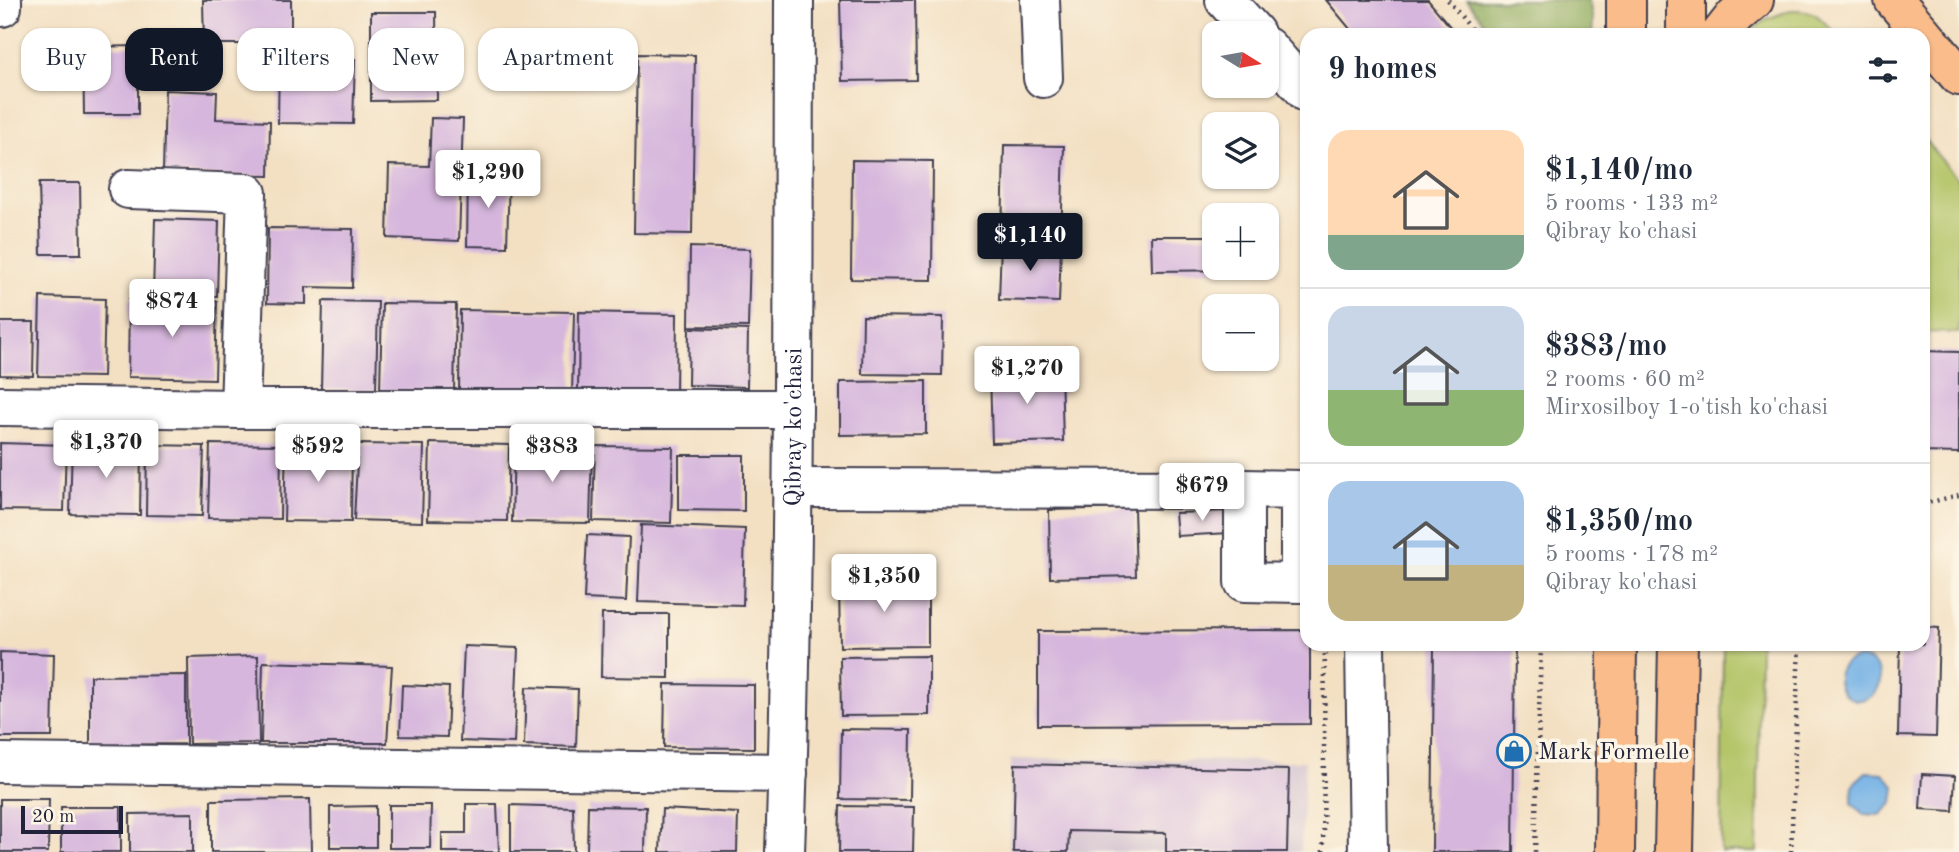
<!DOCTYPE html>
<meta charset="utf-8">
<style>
body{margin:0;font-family:"Old Standard TT",serif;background:#f2f2f3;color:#1f2937;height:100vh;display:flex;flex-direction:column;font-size:26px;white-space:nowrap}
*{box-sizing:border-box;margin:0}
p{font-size:23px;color:#747a83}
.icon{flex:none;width:38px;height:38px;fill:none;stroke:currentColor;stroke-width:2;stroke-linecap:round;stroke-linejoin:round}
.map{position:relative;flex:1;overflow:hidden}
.details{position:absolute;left:1300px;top:28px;width:630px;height:623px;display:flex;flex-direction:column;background:#fff;border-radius:21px;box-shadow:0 2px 5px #0004}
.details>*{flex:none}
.guide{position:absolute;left:21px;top:28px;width:665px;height:63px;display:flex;gap:14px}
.needle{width:46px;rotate:101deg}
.controls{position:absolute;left:1202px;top:21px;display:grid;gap:14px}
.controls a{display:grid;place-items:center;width:77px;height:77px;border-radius:14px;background:#fff;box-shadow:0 2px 5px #0004;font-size:35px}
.scale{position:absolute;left:21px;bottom:18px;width:102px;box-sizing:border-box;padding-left:7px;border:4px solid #22223b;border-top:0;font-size:19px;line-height:24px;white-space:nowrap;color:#22223b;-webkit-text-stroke:5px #fcf5e5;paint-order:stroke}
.price{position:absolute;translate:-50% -60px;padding:0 16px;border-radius:7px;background:#fff;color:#222;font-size:23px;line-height:46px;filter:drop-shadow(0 2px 4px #0008)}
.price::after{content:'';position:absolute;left:50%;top:42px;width:21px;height:16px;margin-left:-10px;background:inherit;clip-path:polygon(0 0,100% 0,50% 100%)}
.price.current{background:#111827;color:#fff}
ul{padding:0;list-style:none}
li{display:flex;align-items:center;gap:21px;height:175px;padding:0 28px}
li+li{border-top:2px solid #e0e1e3}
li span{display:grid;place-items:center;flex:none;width:196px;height:140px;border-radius:21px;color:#555}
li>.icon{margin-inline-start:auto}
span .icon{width:84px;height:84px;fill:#fffc;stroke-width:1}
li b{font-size:30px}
h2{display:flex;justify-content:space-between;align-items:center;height:84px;padding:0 28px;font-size:30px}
.pill{padding:0 24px;border-radius:21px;background:#fff;box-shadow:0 2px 5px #0004;font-size:24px;line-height:63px}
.pill.current{background:#111827;color:#fff}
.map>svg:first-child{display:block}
</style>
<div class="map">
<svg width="1959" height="852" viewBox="0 0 1959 852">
<rect width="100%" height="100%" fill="#fcf5e5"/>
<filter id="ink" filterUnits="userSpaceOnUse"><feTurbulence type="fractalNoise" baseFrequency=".0143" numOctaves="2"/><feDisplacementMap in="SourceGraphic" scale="14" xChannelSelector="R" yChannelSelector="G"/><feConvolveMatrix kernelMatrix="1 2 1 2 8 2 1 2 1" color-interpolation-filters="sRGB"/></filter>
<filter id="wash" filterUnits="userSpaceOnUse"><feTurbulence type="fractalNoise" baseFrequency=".00686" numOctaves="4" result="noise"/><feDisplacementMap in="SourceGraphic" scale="28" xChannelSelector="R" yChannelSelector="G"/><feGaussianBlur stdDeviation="1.57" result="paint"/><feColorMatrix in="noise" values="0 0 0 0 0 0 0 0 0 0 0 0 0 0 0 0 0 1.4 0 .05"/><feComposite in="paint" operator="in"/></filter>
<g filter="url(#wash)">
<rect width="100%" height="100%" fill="#f3e0c3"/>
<path fill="#cfbdce" d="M 1011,759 L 1305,761 L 1301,852 L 1009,852 Z"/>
<path fill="#b3c467" stroke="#6a7351" stroke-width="2" d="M 1791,10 C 1816,9 1821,18 1836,35 L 1746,35 L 1767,19 Z
M 1923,138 L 1959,180 L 1959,333 L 1923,332 Z
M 1723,644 L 1760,644 L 1757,852 L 1721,852 Z"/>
<path fill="#8eaa5c" stroke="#58664c" stroke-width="2" d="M 1467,0 L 1589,0 L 1593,22 L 1592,35 L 1494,35 Z"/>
<path fill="#72b1e6" stroke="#4a6a90" stroke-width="2" d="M1838 679a21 21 0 1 1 42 0a21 21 0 1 1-42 0Z
M 1866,772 L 1883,773 L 1895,786 L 1893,803 L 1880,815 L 1863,814 L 1852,803 L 1853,784 Z"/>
<g id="blocks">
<path fill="#d6b6dd" d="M 203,0 L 291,0 L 291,44 L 204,44 Z
M 840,0 L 915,0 L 916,80 L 842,81 Z
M 1326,0 L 1428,0 L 1457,35 L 1355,35 Z
M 371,12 L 436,12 L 437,100 L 371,101 Z
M 138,46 L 138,114 L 84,114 L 83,47 Z
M 637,54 L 695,55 L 692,234 L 634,233 Z
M 279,58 L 355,59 L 353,124 L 278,123 Z
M 165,90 L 217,92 L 216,119 L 270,121 L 269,176 L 163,174 Z
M 431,118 L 463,119 L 459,241 L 387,238 L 389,165 L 429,166 Z
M 1004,145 L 1064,146 L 1061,241 L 1002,240 Z
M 852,160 L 933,161 L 932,280 L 851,279 Z
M 468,173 L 509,173 L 507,247 L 467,246 Z
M 39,183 L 80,183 L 81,254 L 41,254 Z
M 155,219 L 219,221 L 217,296 L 153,295 Z
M 268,228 L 353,229 L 352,288 L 306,287 L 306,304 L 267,303 Z
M 1151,236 L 1214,236 L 1214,268 L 1248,268 L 1248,270 L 1152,271 Z
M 1001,244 L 1061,246 L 1059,302 L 999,300 Z
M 690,247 L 750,249 L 748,327 L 689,326 Z
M 40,297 L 105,299 L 103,377 L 38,376 Z
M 129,299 L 217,301 L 215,379 L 128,377 Z
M 323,301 L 378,302 L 376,390 L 321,389 Z
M 382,303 L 456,304 L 454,392 L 380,390 Z
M 460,310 L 574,312 L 572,394 L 459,391 Z
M 579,312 L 677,314 L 676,394 L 578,393 Z
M 863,316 L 943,317 L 942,375 L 862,374 Z
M 0,322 L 34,322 L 33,376 L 0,375 Z
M 689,328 L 748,330 L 747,387 L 688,385 Z
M 1923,351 L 1959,352 L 1959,453 L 1923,452 Z
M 1061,370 L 1063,441 L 992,443 L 990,372 Z
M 926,381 L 926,434 L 840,435 L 840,382 Z
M 0,443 L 66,445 L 64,511 L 0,510 Z
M 430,443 L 509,445 L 507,521 L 428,520 Z
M 210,444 L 281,445 L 280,519 L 208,518 Z
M 358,444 L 424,445 L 422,522 L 354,520 Z
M 72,445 L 141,446 L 140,515 L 70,514 Z
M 147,445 L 204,446 L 202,516 L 146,515 Z
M 286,445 L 352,447 L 351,522 L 284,521 Z
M 514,445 L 592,446 L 590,523 L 512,522 Z
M 595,446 L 673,447 L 671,523 L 593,521 Z
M 679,455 L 744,455 L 744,511 L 679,510 Z
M 1134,508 L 1136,576 L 1050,578 L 1049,510 Z
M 1228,511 L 1229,533 L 1177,536 L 1175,513 Z
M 641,525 L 745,529 L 743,605 L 638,602 Z
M 587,535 L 629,537 L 626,601 L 584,599 Z
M 928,581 L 928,646 L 840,647 L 839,582 Z
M 602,614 L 669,614 L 669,678 L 601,677 Z
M 1923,627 L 1939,628 L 1936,737 L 1898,736 L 1900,644 L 1923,644 Z
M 1307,630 L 1307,644 L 1310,644 L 1310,724 L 1038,725 L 1038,631 Z
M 1434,644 L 1515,644 L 1513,852 L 1432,852 Z
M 464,646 L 518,648 L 514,743 L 460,741 Z
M 0,652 L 54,654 L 52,737 L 0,737 Z
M 258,656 L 259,743 L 189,744 L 188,658 Z
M 929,656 L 929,715 L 841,716 L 840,657 Z
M 263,662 L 392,666 L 387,743 L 261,743 Z
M 186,675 L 186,744 L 90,745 L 90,676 Z
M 665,684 L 754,685 L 754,748 L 664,747 Z
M 402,685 L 449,687 L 447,737 L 400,736 Z
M 526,687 L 578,689 L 576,747 L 524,745 Z
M 841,729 L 911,730 L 910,800 L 840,799 Z
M 1015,764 L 1289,770 L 1287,852 L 1166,852 L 1166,833 L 1069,831 L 1068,852 L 1013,852 Z
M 1922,774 L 1955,776 L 1953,811 L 1920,809 Z
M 0,799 L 49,799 L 48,852 L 0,852 Z
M 310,799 L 311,852 L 211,852 L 211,800 Z
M 466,804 L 497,804 L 499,852 L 442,852 L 442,833 L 466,833 Z
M 389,805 L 431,805 L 430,848 L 389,848 Z
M 511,805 L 573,807 L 574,852 L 511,852 Z
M 376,806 L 376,847 L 330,847 L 330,807 Z
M 588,806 L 646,807 L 645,852 L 587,852 Z
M 840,806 L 914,807 L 913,852 L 839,852 Z
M 61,807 L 121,807 L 121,852 L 61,852 Z
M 662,809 L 738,813 L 737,852 L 660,852 Z
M 193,813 L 193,852 L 130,852 L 130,814 Z"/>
</g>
</g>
<g filter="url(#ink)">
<use href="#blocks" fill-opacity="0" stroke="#413e4f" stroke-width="2"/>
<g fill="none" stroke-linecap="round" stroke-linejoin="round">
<g stroke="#413e4f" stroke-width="42">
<g id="minor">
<path d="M 2,0 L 2,7"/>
<path d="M 1040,0 L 1043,78"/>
<path d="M 1225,0 L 1255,33"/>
<path d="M 1267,47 L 1307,93"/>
<path d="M 128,189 L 247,193 L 240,409"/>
<path d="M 0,406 L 240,409 L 793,409"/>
<path d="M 792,488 L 1244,489 L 1300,490 L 1300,583 L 1244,582 L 1244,489"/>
<path d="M 1365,644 L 1368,852"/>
<path d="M 0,763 L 788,773"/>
<path id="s1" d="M 785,852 C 795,568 793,284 794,0"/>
</g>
</g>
<g stroke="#413e4f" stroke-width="42">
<path id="major" d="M 1894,0 L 1959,76
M 1626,35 L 1626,0
M 1686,35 L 1686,0
M 1720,35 L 1735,16 L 1754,0
M 1615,852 L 1617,644
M 1674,852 L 1678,644"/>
</g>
<path stroke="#413e4f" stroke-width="4.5" stroke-dasharray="2 5" stroke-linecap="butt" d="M 1448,0 L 1476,35
M 1923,504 L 1959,495
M 1323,852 L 1325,644
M 1535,852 L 1541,644
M 1791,852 L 1799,644"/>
<use href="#minor" stroke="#fff" stroke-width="38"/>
<use href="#major" stroke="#f9bc8a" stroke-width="38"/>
</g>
</g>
<defs>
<g id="shop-ring" transform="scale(1.75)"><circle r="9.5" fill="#fcf5e5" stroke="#1f6fb2" stroke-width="1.5"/><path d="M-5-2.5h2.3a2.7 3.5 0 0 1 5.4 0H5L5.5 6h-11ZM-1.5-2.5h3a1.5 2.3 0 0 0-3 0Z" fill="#1f6fb2"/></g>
</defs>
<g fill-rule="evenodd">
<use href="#shop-ring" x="1514" y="751"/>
</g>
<g text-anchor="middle" stroke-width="7" stroke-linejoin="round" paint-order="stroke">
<g font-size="24" fill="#22223b" stroke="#fcf5e5">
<text dy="8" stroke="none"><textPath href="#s1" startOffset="425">Qibray ko'chasi</textPath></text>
</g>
<g font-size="24" fill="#22223b" stroke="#fcf5e5" text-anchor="start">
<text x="1538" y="759">Mark Formelle</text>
</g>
</g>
</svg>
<div class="controls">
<a><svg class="needle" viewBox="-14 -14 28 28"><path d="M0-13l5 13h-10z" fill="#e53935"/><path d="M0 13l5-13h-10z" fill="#747a83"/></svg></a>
<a><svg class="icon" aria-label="layers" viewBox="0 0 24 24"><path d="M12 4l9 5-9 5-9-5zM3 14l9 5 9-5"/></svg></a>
<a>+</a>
<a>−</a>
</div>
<div class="scale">20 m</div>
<b class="price" style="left:488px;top:210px">$1,290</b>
<b class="price current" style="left:1030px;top:273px">$1,140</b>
<b class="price" style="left:172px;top:339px">$874</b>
<b class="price" style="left:1027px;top:406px">$1,270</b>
<b class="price" style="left:106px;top:480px">$1,370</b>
<b class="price" style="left:318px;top:484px">$592</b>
<b class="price" style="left:552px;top:484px">$383</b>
<b class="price" style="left:1202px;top:523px">$679</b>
<b class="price" style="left:884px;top:614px">$1,350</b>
<div class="guide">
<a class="pill">Buy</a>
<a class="pill current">Rent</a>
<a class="pill">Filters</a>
<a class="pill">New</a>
<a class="pill">Apartment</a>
</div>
<section class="details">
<h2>9 homes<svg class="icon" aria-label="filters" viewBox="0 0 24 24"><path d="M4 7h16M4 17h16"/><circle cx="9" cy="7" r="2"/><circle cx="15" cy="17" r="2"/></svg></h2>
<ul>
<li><span style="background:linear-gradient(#ffd9b3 75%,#7fa58c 0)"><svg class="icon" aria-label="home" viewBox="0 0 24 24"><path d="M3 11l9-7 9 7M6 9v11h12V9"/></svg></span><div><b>$1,140/mo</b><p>5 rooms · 133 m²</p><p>Qibray ko'chasi</p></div></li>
<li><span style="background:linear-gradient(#c9d6e8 60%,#8fb573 0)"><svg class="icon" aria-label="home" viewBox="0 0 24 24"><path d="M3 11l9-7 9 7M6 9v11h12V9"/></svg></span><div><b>$383/mo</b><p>2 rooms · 60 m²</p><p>Mirxosilboy 1-o'tish ko'chasi</p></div></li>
<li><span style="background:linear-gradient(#a9c7e8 60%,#c2b280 0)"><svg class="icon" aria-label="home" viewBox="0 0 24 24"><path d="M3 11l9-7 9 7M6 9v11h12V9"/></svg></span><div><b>$1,350/mo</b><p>5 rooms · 178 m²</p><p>Qibray ko'chasi</p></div></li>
</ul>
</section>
</div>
